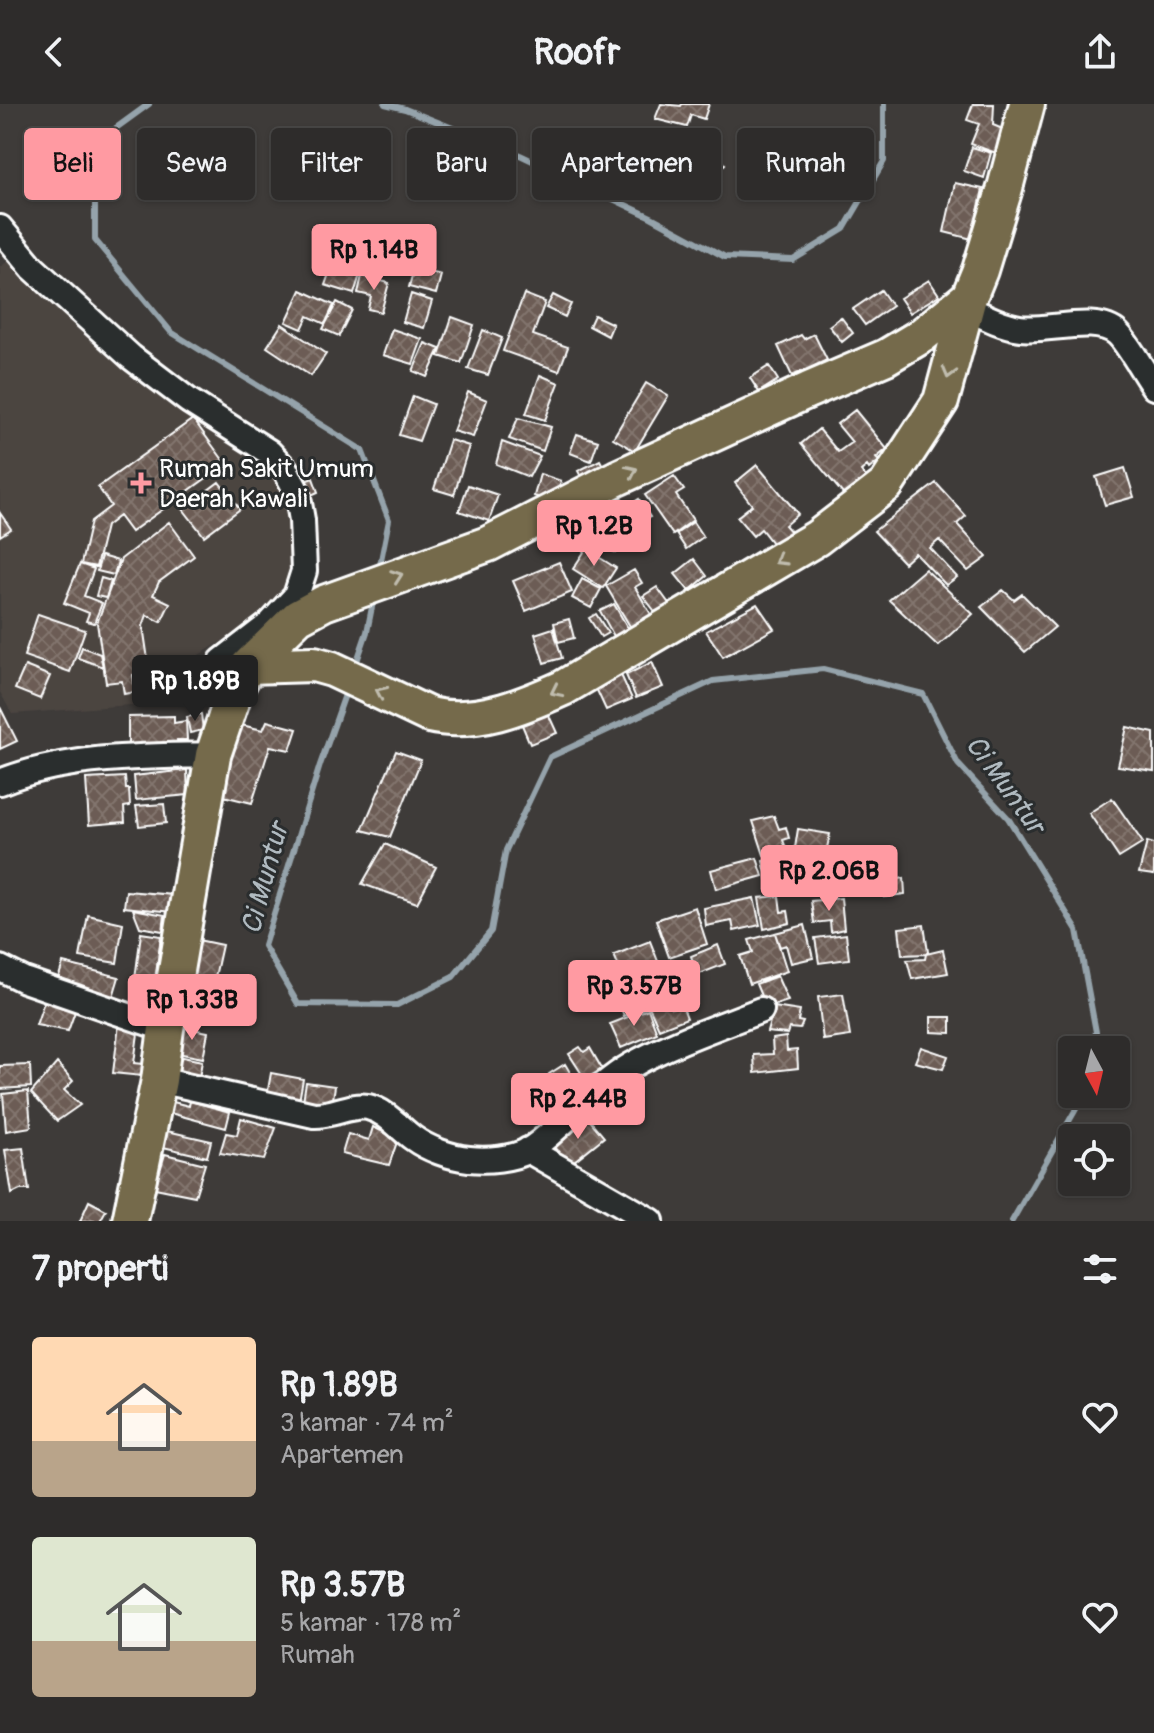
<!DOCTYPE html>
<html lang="id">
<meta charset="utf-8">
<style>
body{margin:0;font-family:Pangolin,sans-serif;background:#3a3837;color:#f1f3f6;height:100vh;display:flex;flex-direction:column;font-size:30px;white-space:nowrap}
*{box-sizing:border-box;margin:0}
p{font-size:26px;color:#a7a7a9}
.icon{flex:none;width:44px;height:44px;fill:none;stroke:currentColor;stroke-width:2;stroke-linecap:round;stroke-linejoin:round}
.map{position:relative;height:1117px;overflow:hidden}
.details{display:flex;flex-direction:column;background:#2e2c2b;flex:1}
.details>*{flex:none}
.banner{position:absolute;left:24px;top:24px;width:1106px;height:72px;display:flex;gap:16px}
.needle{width:52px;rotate:173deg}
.tools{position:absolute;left:1058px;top:932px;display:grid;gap:16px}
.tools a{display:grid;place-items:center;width:72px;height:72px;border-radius:8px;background:#2e2c2b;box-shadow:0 2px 6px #0004,0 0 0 2px #494847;font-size:40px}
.price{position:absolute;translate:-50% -68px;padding:0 18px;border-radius:8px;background:#ff9aa2;color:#111;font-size:26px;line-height:52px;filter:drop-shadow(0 2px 4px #0008)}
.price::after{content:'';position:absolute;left:50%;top:48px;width:24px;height:18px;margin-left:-12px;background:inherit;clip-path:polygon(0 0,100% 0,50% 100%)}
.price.active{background:#222;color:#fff}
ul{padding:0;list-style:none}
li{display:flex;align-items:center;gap:24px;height:200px;padding:0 32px}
li span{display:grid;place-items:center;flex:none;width:224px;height:160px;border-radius:8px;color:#555}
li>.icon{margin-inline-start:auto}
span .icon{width:96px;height:96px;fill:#fffc;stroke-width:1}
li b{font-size:34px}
h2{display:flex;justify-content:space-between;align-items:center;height:96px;padding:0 32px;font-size:34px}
.chip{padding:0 28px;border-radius:8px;background:#2e2c2b;box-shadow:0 2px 6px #0004,0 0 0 2px #494847;font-size:28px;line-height:72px}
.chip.active{background:#ff9aa2;color:#111}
header{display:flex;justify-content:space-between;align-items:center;height:104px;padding:0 32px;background:#2e2c2b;font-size:36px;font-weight:700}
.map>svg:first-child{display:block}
</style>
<header><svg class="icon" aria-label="back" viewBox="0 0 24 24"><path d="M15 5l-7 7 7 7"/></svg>Roofr<svg class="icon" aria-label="share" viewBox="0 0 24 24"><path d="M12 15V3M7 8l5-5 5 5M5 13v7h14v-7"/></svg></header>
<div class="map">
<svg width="1154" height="1117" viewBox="0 0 1154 1117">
<defs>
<pattern id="building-cross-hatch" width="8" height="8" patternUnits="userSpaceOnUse" patternTransform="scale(2)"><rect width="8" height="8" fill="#6c5c54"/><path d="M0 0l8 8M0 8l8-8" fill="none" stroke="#82746e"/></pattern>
</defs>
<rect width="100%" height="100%" fill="#3e3b39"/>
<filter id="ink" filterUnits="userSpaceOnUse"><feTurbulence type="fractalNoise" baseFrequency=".0125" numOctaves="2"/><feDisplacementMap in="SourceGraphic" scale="16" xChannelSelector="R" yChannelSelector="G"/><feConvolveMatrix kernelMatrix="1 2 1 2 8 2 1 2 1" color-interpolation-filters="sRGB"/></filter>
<g filter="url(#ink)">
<path fill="#4c4541" d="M 11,155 L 275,365 L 290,392 L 297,453 L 287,489 L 256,517 L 197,552 L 182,597 L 12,610 L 0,588 L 0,163 Z"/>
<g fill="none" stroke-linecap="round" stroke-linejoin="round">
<path stroke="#95a3ab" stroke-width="6" d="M 149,0 L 116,24 L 95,70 L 95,136 L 171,228 L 362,346 L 389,416 L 379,466
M 385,0 L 405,5 L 520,51 L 651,113 L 725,153 L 793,156 L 844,125 L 884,57 L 884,0
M 355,563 L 367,528 L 374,493
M 347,585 L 320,661 L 264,842 L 298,900 L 397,901 L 453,873 L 491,827 L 506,746 L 550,653 L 713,577 L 823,565 L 923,590 L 958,660 L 1008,714 L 1077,826 L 1096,928 L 1091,946
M 1012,1117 L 1076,1005 L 1080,990"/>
</g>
<path fill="url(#building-cross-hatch)" stroke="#fff" stroke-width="2" d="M 661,0 L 681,2 L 682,0 L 709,0 L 704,15 L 691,11 L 687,23 L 655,15 Z
M 973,0 L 994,0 L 993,21 L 1005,26 L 996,49 L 971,40 L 979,20 L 967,16 Z
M 710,43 L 725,60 L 715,70 L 721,77 L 707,90 L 692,74 L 701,65 L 694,58 Z
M 972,43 L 991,49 L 984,74 L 964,67 Z
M 955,79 L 983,85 L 972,135 L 944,128 Z
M 373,136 L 395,137 L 395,156 L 373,156 Z
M 334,156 L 362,164 L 354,190 L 325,181 Z
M 414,164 L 441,171 L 436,190 L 409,183 Z
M 362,172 L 389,179 L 381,208 L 368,205 L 371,192 L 358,189 Z
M 929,176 L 939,191 L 910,209 L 900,194 Z
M 301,186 L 334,201 L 325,220 L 308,212 L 302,225 L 286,218 Z
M 881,186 L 892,202 L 865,221 L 853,205 Z
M 411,190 L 432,197 L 424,224 L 403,218 Z
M 524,190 L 545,198 L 533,231 L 568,243 L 559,267 L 503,247 Z
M 553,191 L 571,200 L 565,213 L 546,204 Z
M 337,198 L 352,206 L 339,232 L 323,225 Z
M 594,211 L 613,220 L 608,232 L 589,222 Z
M 452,213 L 474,221 L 461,259 L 439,252 Z
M 841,213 L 853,229 L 842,238 L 829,222 Z
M 282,220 L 326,250 L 311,272 L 267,243 Z
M 392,225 L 422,235 L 413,260 L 383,251 Z
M 483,226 L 502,234 L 488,271 L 468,265 Z
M 814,230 L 827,256 L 792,272 L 778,242 L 801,231 L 804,235 Z
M 425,239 L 440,245 L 427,273 L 413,267 Z
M 769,262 L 778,276 L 759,288 L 750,274 Z
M 540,271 L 559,279 L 545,316 L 526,310 Z
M 646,279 L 668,292 L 635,347 L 613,334 Z
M 468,288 L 487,296 L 473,333 L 453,327 Z
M 413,292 L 433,300 L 419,337 L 399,331 Z
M 855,306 L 887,345 L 876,354 L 879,357 L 869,365 L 867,362 L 861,367 L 870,378 L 848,396 L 801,340 L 819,325 L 838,348 L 852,338 L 837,320 Z
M 518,314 L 551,323 L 543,347 L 509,335 Z
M 193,315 L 226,360 L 131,428 L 119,412 L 106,422 L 96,463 L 81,460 L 91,417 L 111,402 L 98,383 Z
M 577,330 L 598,337 L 591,357 L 570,349 Z
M 450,336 L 469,342 L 454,391 L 434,385 Z
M 502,338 L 540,352 L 529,373 L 496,360 Z
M 600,356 L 608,371 L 586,382 L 578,367 Z
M 757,361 L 798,410 L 785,421 L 793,430 L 776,444 L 761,425 L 753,432 L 737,413 L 752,401 L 735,379 Z
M 1125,364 L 1134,393 L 1105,401 L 1096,373 Z
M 540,370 L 561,377 L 555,398 L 534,392 Z
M 674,372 L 684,386 L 676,391 L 693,416 L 673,431 L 645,391 Z
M 313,374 L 318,388 L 307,393 L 302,378 Z
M 219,378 L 240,405 L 204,432 L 183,405 Z
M 936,379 L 966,412 L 957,420 L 987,453 L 968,467 L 939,436 L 930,444 L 957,473 L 946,481 L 915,449 L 904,459 L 874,427 Z
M 468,381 L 498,391 L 489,417 L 459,407 Z
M 639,395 L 650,413 L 641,417 L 631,400 Z
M 0,409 L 11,425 L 0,432 Z
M 610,416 L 629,427 L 616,449 L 597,438 Z
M 169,418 L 194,452 L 159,478 L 153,491 L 170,499 L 161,518 L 147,511 L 143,522 L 150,569 L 133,571 L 135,588 L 124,590 L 122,577 L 106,579 L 97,519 L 121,455 Z
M 693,418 L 703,433 L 686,445 L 676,430 Z
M 572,420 L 581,435 L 566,444 L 557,430 Z
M 586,445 L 616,464 L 603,484 L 573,465 Z
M 101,452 L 118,457 L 114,471 L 97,467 Z
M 694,455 L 707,472 L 689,487 L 675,470 Z
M 559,458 L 572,488 L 526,507 L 513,477 Z
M 80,460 L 94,465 L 84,492 L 102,499 L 94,519 L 86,517 L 89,509 L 64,499 Z
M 925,465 L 973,510 L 938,542 L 889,496 Z
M 634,466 L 642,479 L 635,483 L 652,512 L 631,524 L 606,482 Z
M 101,474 L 111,477 L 106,494 L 96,492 Z
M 582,475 L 601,485 L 591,504 L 572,494 Z
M 657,483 L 670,501 L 657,510 L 643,492 Z
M 1003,486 L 1014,496 L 1022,490 L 1055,523 L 1025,548 L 981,503 Z
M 614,500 L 629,526 L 615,534 L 600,507 Z
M 757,500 L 774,525 L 723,553 L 706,527 Z
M 38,510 L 85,526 L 70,568 L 24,552 Z
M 596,510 L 608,529 L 601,533 L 589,514 Z
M 569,515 L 574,534 L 558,538 L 554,519 Z
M 553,524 L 562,554 L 544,559 L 535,530 Z
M 82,543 L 100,550 L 103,563 L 78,554 Z
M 652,558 L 663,583 L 636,594 L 626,571 Z
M 25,562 L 50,572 L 40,595 L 15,585 Z
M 621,571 L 632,595 L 606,606 L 595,582 Z
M 0,603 L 17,637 L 0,645 Z
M 546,605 L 557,629 L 530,640 L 520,616 Z
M 201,610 L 203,626 L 190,629 L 187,613 Z
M 174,612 L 174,619 L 186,617 L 187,636 L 177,636 L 178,645 L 128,648 L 128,613 Z
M 267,617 L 297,625 L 290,646 L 270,642 L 252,699 L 219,691 L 237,620 L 263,626 Z
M 1127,623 L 1154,629 L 1154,667 L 1118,662 Z
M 396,647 L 421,656 L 390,733 L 362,726 Z
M 187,666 L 188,691 L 136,696 L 134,672 Z
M 125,673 L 126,685 L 129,685 L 130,702 L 124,703 L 125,718 L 89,721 L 86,675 Z
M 1112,694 L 1143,739 L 1119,754 L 1089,709 Z
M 164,700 L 166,719 L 139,722 L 136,702 Z
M 774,712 L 779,725 L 786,723 L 789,734 L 783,736 L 786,744 L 764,751 L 753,717 Z
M 798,725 L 830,730 L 826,749 L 795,744 Z
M 1147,738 L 1154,740 L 1154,771 L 1139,769 Z
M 385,740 L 436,763 L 417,799 L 362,780 Z
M 798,749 L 802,761 L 794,764 L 798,781 L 771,789 L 763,757 Z
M 757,754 L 763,772 L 716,785 L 711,766 Z
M 824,758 L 825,781 L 803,783 L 799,762 Z
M 904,774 L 905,790 L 884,793 L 884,778 Z
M 126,787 L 174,791 L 173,808 L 124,803 Z
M 779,792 L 781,808 L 788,807 L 790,819 L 764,825 L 759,794 Z
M 754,794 L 760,821 L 734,827 L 732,817 L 706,822 L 704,804 Z
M 841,794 L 844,825 L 831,828 L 830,817 L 814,819 L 811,797 Z
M 695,803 L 707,840 L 669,853 L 656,816 Z
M 133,805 L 165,811 L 163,827 L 140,823 Z
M 88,811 L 123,819 L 117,859 L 80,853 Z
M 805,821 L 813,854 L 791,859 L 786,841 L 780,843 L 775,829 Z
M 924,821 L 928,848 L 926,850 L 902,851 L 899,824 Z
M 141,829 L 161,832 L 154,885 L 134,883 Z
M 775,829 L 787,867 L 749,880 L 740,852 L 753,848 L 749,836 Z
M 846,830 L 849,855 L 819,859 L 815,834 Z
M 198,836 L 222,841 L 213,882 L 189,877 Z
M 650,837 L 659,860 L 623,873 L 614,851 Z
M 718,841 L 725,860 L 697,871 L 691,852 Z
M 943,846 L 948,869 L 912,875 L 907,856 L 925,855 L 926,850 Z
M 63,859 L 119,873 L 112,896 L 56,882 Z
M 665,860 L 677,887 L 667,891 L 671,904 L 682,901 L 687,914 L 659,925 L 649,902 L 624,912 L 619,899 L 632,893 L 625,876 Z
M 777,872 L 788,897 L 766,904 L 756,880 Z
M 47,889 L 78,899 L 68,927 L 36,921 Z
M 843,890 L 850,932 L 823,936 L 818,893 Z
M 774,903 L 800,907 L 798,917 L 803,918 L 800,925 L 789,924 L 787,930 L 767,928 Z
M 648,905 L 657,929 L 621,944 L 610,920 Z
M 931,913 L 951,913 L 951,929 L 931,928 Z
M 119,920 L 139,922 L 134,959 L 143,960 L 142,972 L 113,969 Z
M 182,923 L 208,928 L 203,954 L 177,949 Z
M 786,933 L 787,947 L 797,946 L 798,964 L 755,969 L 754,951 L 773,950 L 772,935 Z
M 580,943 L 584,948 L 590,944 L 602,965 L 585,975 L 569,950 Z
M 921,943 L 948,952 L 943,965 L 915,958 Z
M 178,952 L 202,957 L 199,974 L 175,969 Z
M 57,959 L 73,977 L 64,986 L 80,1001 L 57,1017 L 31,989 Z
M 565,960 L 581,987 L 565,997 L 549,970 Z
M 30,961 L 31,983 L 0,985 L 0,962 Z
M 271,969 L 303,975 L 298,1003 L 266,997 Z
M 306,978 L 335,982 L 331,1008 L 302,1003 Z
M 28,987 L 31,1023 L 6,1027 L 3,990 Z
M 190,997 L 230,1008 L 226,1024 L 170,1009 L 173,998 L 189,1002 Z
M 587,1013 L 604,1033 L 569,1061 L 552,1041 Z
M 241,1014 L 276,1024 L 264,1056 L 220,1049 L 226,1029 L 237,1031 Z
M 373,1023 L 398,1035 L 389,1061 L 342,1050 L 348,1030 L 369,1036 Z
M 167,1027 L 211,1037 L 207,1053 L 163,1043 Z
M 23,1044 L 29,1086 L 20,1086 L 12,1090 L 5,1046 Z
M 165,1050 L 205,1060 L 195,1092 L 155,1084 Z
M 89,1097 L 106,1106 L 100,1117 L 80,1117 Z"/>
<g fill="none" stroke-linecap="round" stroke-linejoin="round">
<g stroke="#fff" stroke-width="30">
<path id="minor" d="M 0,124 L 33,164 L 131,253 L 189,297 L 269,348 L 285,365 L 297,388 L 302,416 L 304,467 L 296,492 L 270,520 L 222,557 L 217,569 L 218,588 L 228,603
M 967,204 C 984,212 1001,221 1020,224 C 1047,228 1097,210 1118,230 C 1129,241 1144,269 1154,283
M 0,678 C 68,651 142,653 213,651
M 0,864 L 24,876 L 166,925
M 159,976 L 314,1011 C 332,1012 350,1000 368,1003 C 386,1007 398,1023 413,1034 C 428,1045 450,1053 469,1055 C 488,1057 512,1055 529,1046 C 541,1039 552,1028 562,1019 C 584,999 606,976 632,961 C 673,938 718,923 761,906
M 528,1046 L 651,1117"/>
</g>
<g stroke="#fff" stroke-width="40">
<path id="highway" d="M 248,562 L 314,560 L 332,565 L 429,611 C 475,622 521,603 563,584 L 817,434 L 886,381 L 941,297 L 969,193 L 980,166 L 1005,84 L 1027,0
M 130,1117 L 159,976 L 166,925 L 213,651 L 235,586 L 248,562 L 298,513 L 324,499 L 488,440 L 617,374 L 809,286 L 886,253 L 921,232 L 969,193"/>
</g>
<use href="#minor" stroke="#2a2d2e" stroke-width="24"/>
<use href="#highway" stroke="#746b4b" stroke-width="34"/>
</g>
<defs><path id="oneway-chevron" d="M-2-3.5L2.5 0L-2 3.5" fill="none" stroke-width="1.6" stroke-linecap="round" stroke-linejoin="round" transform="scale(2)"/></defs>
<g stroke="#c0bcae">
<use href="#oneway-chevron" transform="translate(949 269) rotate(105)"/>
<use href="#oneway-chevron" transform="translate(632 367) rotate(-25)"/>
<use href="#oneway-chevron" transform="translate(780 456) rotate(149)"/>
<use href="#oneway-chevron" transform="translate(397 472) rotate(-20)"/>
<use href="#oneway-chevron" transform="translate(556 587) rotate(154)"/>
<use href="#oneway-chevron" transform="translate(381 588) rotate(-155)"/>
</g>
</g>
<path fill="#ff9aa2" stroke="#2a2d2e" stroke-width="3" d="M137 367h8v8h8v8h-8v8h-8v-8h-8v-8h8z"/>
<g text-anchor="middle" stroke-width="6" stroke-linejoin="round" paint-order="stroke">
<g font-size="26" fill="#fff" stroke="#2a2d2e" text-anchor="start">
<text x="159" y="373">Rumah Sakit Umum<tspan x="159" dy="30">Daerah Kawali</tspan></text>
</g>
<g font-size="28" font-style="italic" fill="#b0bac0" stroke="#2a2d2e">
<text transform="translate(1006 680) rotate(54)" y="10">Ci Muntur</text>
<text transform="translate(264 774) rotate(-75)" y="10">Ci Muntur</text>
</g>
</g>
</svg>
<div class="tools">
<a><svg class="needle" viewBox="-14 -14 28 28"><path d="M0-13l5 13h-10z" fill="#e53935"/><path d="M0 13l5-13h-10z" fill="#a7a7a9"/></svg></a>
<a><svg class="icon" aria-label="locate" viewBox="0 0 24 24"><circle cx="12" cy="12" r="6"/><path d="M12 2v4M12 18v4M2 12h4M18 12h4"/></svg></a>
</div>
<b class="price" style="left:374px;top:188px">Rp 1.14B</b>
<b class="price" style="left:594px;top:464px">Rp 1.2B</b>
<b class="price active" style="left:195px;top:619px">Rp 1.89B</b>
<b class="price" style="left:829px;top:809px">Rp 2.06B</b>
<b class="price" style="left:634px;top:924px">Rp 3.57B</b>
<b class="price" style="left:192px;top:938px">Rp 1.33B</b>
<b class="price" style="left:578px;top:1037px">Rp 2.44B</b>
<div class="banner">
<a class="chip active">Beli</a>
<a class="chip">Sewa</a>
<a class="chip">Filter</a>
<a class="chip">Baru</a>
<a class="chip">Apartemen</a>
<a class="chip">Rumah</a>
</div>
</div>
<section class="details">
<h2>7 properti<svg class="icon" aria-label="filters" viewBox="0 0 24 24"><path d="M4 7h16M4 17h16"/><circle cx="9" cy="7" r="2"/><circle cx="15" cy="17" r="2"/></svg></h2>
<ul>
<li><span style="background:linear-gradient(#ffd9b3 65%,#b9a48a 0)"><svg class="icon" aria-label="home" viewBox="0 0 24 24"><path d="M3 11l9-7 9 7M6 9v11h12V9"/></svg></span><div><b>Rp 1.89B</b><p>3 kamar · 74 m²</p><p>Apartemen</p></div><svg class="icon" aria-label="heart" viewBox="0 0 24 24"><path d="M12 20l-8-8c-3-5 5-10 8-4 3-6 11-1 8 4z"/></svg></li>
<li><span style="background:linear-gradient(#dfe7d0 65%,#b9a48a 0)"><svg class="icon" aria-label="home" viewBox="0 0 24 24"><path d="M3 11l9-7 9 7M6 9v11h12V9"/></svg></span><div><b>Rp 3.57B</b><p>5 kamar · 178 m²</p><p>Rumah</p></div><svg class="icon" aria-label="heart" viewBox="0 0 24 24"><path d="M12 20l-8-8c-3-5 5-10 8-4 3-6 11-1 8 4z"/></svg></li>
</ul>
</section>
